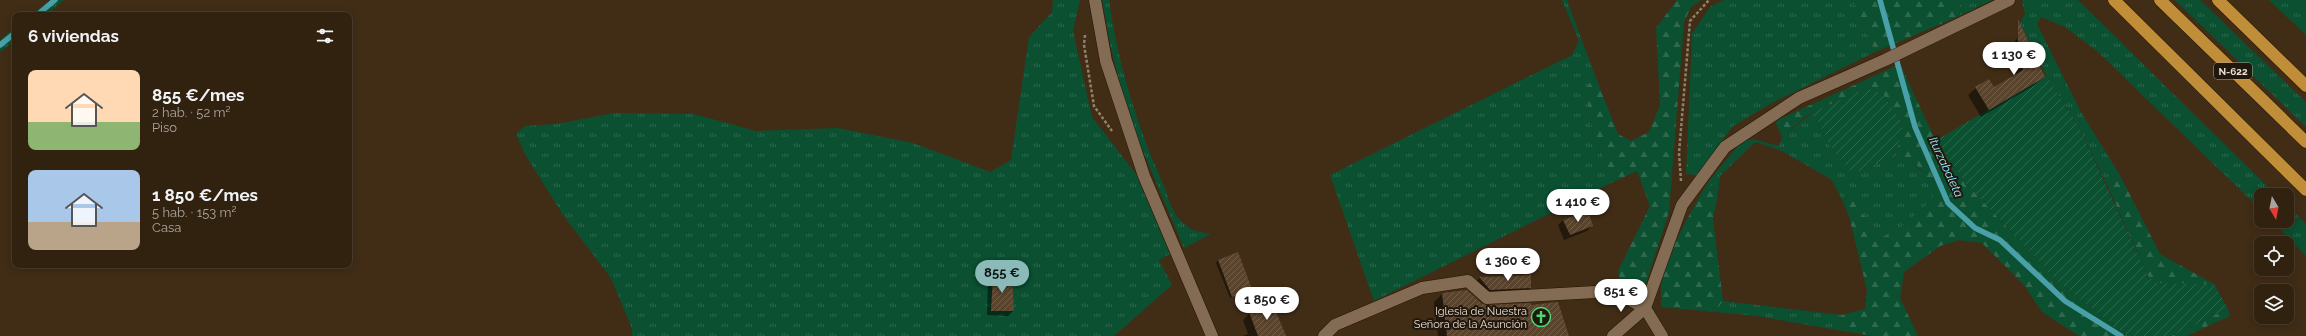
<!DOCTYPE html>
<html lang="es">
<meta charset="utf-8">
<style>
body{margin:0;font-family:Raleway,sans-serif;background:#392a19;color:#f1f3f6;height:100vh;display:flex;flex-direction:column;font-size:15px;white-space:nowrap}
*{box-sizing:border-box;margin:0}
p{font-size:13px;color:#a8a49f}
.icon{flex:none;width:22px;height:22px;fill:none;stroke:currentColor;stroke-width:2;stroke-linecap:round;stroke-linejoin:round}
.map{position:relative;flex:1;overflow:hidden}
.details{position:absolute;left:12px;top:12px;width:340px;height:256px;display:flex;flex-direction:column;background:#312210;border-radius:8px;box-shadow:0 2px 10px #0003,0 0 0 1px #4c3f30}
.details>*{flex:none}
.needle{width:26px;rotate:170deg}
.buttons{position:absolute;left:2254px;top:188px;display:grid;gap:8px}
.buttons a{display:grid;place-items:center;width:40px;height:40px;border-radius:8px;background:#312210;box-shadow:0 2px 10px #0003,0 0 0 1px #4c3f30;font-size:20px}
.price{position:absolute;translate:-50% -34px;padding:0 9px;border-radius:14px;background:#fff;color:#222;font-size:13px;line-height:26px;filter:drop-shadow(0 1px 2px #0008)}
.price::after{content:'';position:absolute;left:50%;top:24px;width:12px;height:9px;margin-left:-6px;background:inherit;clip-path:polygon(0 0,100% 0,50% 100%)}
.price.selected{background:#8bbbb9;color:#111}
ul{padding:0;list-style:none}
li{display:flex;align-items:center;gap:12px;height:100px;padding:0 16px}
li span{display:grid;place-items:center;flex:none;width:112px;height:80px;border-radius:8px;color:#555}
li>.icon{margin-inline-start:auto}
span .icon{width:48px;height:48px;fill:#fffc;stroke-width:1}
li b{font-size:17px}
h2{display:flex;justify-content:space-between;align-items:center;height:48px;padding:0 16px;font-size:17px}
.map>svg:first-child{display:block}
</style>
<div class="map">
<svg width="2306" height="336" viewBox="0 0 2306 336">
<defs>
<pattern id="grass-tufts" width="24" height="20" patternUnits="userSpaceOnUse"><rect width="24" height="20" fill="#0a5031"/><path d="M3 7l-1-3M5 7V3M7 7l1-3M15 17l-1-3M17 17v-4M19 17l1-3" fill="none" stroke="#2e694e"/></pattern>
<pattern id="forest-firs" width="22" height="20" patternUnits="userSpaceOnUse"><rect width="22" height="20" fill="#0a5031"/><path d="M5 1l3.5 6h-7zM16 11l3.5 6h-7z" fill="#2e694e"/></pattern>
<pattern id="garden-furrows" width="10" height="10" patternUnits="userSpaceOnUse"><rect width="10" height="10" fill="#0a5031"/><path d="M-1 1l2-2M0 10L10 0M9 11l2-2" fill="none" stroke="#2e694e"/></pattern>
<pattern id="building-hatch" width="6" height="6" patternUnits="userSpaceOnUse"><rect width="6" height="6" fill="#5a442d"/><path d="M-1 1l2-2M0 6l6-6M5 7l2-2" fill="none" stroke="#725f4a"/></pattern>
</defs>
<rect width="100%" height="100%" fill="#412d16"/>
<path fill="url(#grass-tufts)" d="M 50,0 L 64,0 L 46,15 L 32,15 Z
M 1053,0 L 1080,0 L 1073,31 L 1092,117 L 1136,174 L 1170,254 L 1159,260 L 1172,285 L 1114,336 L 632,336 L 632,329 L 611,278 L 563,215 L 526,156 L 516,134 L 525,126 L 556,124 L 614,113 L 694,114 L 756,131 L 838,128 L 913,143 L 990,172 L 1011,160 L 1029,37 L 1052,12 Z
M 1102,0 L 1109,0 C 1118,64 1137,127 1164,186 C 1168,196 1172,212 1179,219 C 1189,230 1197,232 1211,234 L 1184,248 L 1128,116 L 1110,44 Z
M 1562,0 L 1567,0 L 1596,78 L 1585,88 L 1594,142 L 1602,152 L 1611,183 L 1374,301 L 1330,175 L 1572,55 L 1579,41 Z
M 1724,0 L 1853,0 L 1875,52 L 1768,105 L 1732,127 L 1697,175 L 1686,174 L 1692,33 L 1711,6 Z
M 1962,0 L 1992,0 L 1959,16 Z
M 2022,0 L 2078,0 L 2276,195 L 2261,195 L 2261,210 L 2097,51 L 2065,27 L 2041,17 L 2037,24 L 2081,112 L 2121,177 L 2108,187 L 2078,125 L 2046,75 L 2020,23 L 2025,13 Z
M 2175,0 L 2200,0 L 2306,102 L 2306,127 Z
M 2269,0 L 2306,0 L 2306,35 Z
M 15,28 L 15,40 L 0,52 L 0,40 Z
M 1813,112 L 1830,146 L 1852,174 L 1896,156 L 1909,159 L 1927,176 L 1934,199 L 1898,230 L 1880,238 L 1851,197 L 1842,200 L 1832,180 L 1782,151 L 1755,142 L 1720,176 L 1718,193 L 1708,182 L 1742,141 L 1753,139 L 1779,146 L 1782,137 Z
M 2287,205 L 2306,224 L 2306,256 L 2272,221 L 2287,221 Z
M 1723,301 L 1841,315 L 1843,331 L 1757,316 L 1715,312 Z"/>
<path fill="url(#forest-firs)" d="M 1677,0 L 1701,0 L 1691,7 L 1684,22 L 1669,212 L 1646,283 L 1620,282 L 1618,271 L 1650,206 L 1637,171 L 1611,183 L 1602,152 L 1594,142 L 1585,88 L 1596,78 L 1618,134 L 1631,141 L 1649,132 L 1660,105 L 1656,28 Z
M 1853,0 L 1962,0 L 1959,16 L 1875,52 Z
M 1900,64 L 1933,135 L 1965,182 L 2058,282 L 2128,336 L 2079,336 L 2042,312 L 2024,285 L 1982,243 L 1959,240 L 1940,246 L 1904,272 L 1900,298 L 1918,336 L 1873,336 L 1843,331 L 1841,315 L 1865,309 L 1867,290 L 1849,216 L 1842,200 L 1851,197 L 1880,238 L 1898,230 L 1933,199 C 1927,175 1922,162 1896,156 L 1903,124 L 1883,94 L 1867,88 L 1807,115 L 1782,137 L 1775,121 Z
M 2121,177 L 2160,254 L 2214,284 L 2157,283 L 2148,276 L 2108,187 Z
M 1708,182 L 1718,193 L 1713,219 L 1723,301 L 1715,312 L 1661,307 C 1661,300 1661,292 1661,285 C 1665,256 1693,208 1708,182 Z
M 2228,309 L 2230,316 L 2186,336 L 2171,336 Z"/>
<path fill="url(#garden-furrows)" d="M 2046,75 L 2078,125 L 2148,276 L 2157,283 L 2214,284 L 2228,309 L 2171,336 L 2128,336 L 2058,282 L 1965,182 L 1937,140 Z
M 1867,88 L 1883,94 L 1903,124 L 1896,156 L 1852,174 L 1830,146 L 1813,112 Z"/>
<path fill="#0007" d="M 2018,38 L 2044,77 L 2036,84 L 1981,117 L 1968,95 L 1976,88 L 1993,89 L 2016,75 L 2012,67 L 2011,45 Z
M 1587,212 L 1592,226 L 1587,231 L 1564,240 L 1558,225 L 1563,220 Z
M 1218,260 L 1251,289 L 1230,298 L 1216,263 Z
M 993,276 L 1013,311 L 1008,316 L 987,315 L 988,281 Z
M 1530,276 L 1530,288 L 1525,293 L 1484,295 L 1475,283 L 1479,278 Z
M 1442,294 L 1481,304 L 1568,336 L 1438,336 L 1434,302 Z
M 1250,313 L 1285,336 L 1243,336 L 1248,334 L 1243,320 Z"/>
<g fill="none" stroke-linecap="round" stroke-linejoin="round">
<path stroke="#4aa0a8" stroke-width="5.5" d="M 1880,0 L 1915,127 L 1948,203 L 1975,228 L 2000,240 L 2065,301 L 2121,336
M 37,15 L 55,0
M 0,45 L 15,33"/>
</g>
<path fill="url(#building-hatch)" d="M 2018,19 L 2045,77 L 1989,110 L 1975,87 L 1989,79 L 1994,87 L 2023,70 L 2018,60 Z
M 1588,211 L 1593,226 L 1570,235 L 1563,220 Z
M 1238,252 L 1252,289 L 1232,297 L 1218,260 Z
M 993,275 L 1012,276 L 1014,311 L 991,311 Z
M 1531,275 L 1531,288 L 1490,290 L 1479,277 Z
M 1467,290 L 1482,304 L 1487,305 L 1531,303 L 1531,305 L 1558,302 L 1569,336 L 1447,336 L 1442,293 Z
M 1272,302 L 1286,336 L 1258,336 L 1249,312 Z"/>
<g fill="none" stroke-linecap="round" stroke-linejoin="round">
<g stroke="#271400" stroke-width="13">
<path id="minor" d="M 1095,0 L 1106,61 L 1144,176 L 1212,336
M 1324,336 L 1335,325 L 1422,288 L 1468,281 L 1487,298 L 1613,291 L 1645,308 L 1662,336
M 1613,336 L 1645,308 L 1682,205 L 1725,147 L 1799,98 L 1885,60 L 2009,0"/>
</g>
<g stroke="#271400" stroke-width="13">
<path id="highway" d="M 2114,0 L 2306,190
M 2160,0 L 2306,142
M 2218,0 L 2306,86"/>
</g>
<path stroke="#91806d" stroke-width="2.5" stroke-dasharray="3 2" stroke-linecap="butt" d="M 1085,35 L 1084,45 L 1094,106 L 1112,131
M 1681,181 L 1679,153 L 1690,21 L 1709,0"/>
<use href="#minor" stroke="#846c54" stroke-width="12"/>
<use href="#highway" stroke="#c08d38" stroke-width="12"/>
</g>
<defs>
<g id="church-ring" transform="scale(1)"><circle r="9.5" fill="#20170d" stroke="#4cd677" stroke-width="1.5"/><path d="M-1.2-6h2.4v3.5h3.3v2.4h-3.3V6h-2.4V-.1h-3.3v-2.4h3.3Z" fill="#4cd677"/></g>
</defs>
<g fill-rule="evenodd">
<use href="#church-ring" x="1541" y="317"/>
</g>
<g text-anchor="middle" stroke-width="4" stroke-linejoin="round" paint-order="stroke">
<rect fill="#20170d" stroke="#afa396" stroke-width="1" x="2214" y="63" width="38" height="16" rx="3"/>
<g font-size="10" font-weight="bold" fill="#ecdfd1">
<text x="2233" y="75">N-622</text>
</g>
<g font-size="11" fill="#ecdfd1" stroke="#20170d" text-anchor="end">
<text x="1527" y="315">Iglesia de Nuestra<tspan x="1527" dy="13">Señora de la Asunción</tspan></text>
</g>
<g font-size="12" font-style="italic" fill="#91edfe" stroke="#20170d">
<text transform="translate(1946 167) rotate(65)" y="4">Iturzabaleta</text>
</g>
</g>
</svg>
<div class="buttons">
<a><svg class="needle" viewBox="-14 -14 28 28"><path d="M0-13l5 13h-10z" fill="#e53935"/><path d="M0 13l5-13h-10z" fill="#a8a49f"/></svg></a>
<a><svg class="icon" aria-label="locate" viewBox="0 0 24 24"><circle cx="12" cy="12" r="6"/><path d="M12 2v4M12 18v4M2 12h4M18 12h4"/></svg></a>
<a><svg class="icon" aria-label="layers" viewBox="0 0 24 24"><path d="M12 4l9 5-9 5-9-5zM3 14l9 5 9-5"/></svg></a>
</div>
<b class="price" style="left:2014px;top:76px">1 130 €</b>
<b class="price" style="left:1578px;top:223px">1 410 €</b>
<b class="price" style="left:1508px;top:282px">1 360 €</b>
<b class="price selected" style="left:1002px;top:294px">855 €</b>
<b class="price" style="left:1621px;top:313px">851 €</b>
<b class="price" style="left:1267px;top:321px">1 850 €</b>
<section class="details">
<h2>6 viviendas<svg class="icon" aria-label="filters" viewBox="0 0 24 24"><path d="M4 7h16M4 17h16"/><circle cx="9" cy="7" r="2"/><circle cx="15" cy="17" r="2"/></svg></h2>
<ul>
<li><span style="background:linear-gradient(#ffd9b3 65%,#8fb573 0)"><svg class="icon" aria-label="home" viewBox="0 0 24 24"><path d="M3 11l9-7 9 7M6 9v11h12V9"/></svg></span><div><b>855 €/mes</b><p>2 hab. · 52 m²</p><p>Piso</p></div></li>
<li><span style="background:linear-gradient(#a9c7e8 65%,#b9a48a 0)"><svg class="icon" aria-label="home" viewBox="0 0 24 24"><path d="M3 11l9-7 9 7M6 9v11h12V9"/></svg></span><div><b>1 850 €/mes</b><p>5 hab. · 153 m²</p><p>Casa</p></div></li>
</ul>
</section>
</div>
